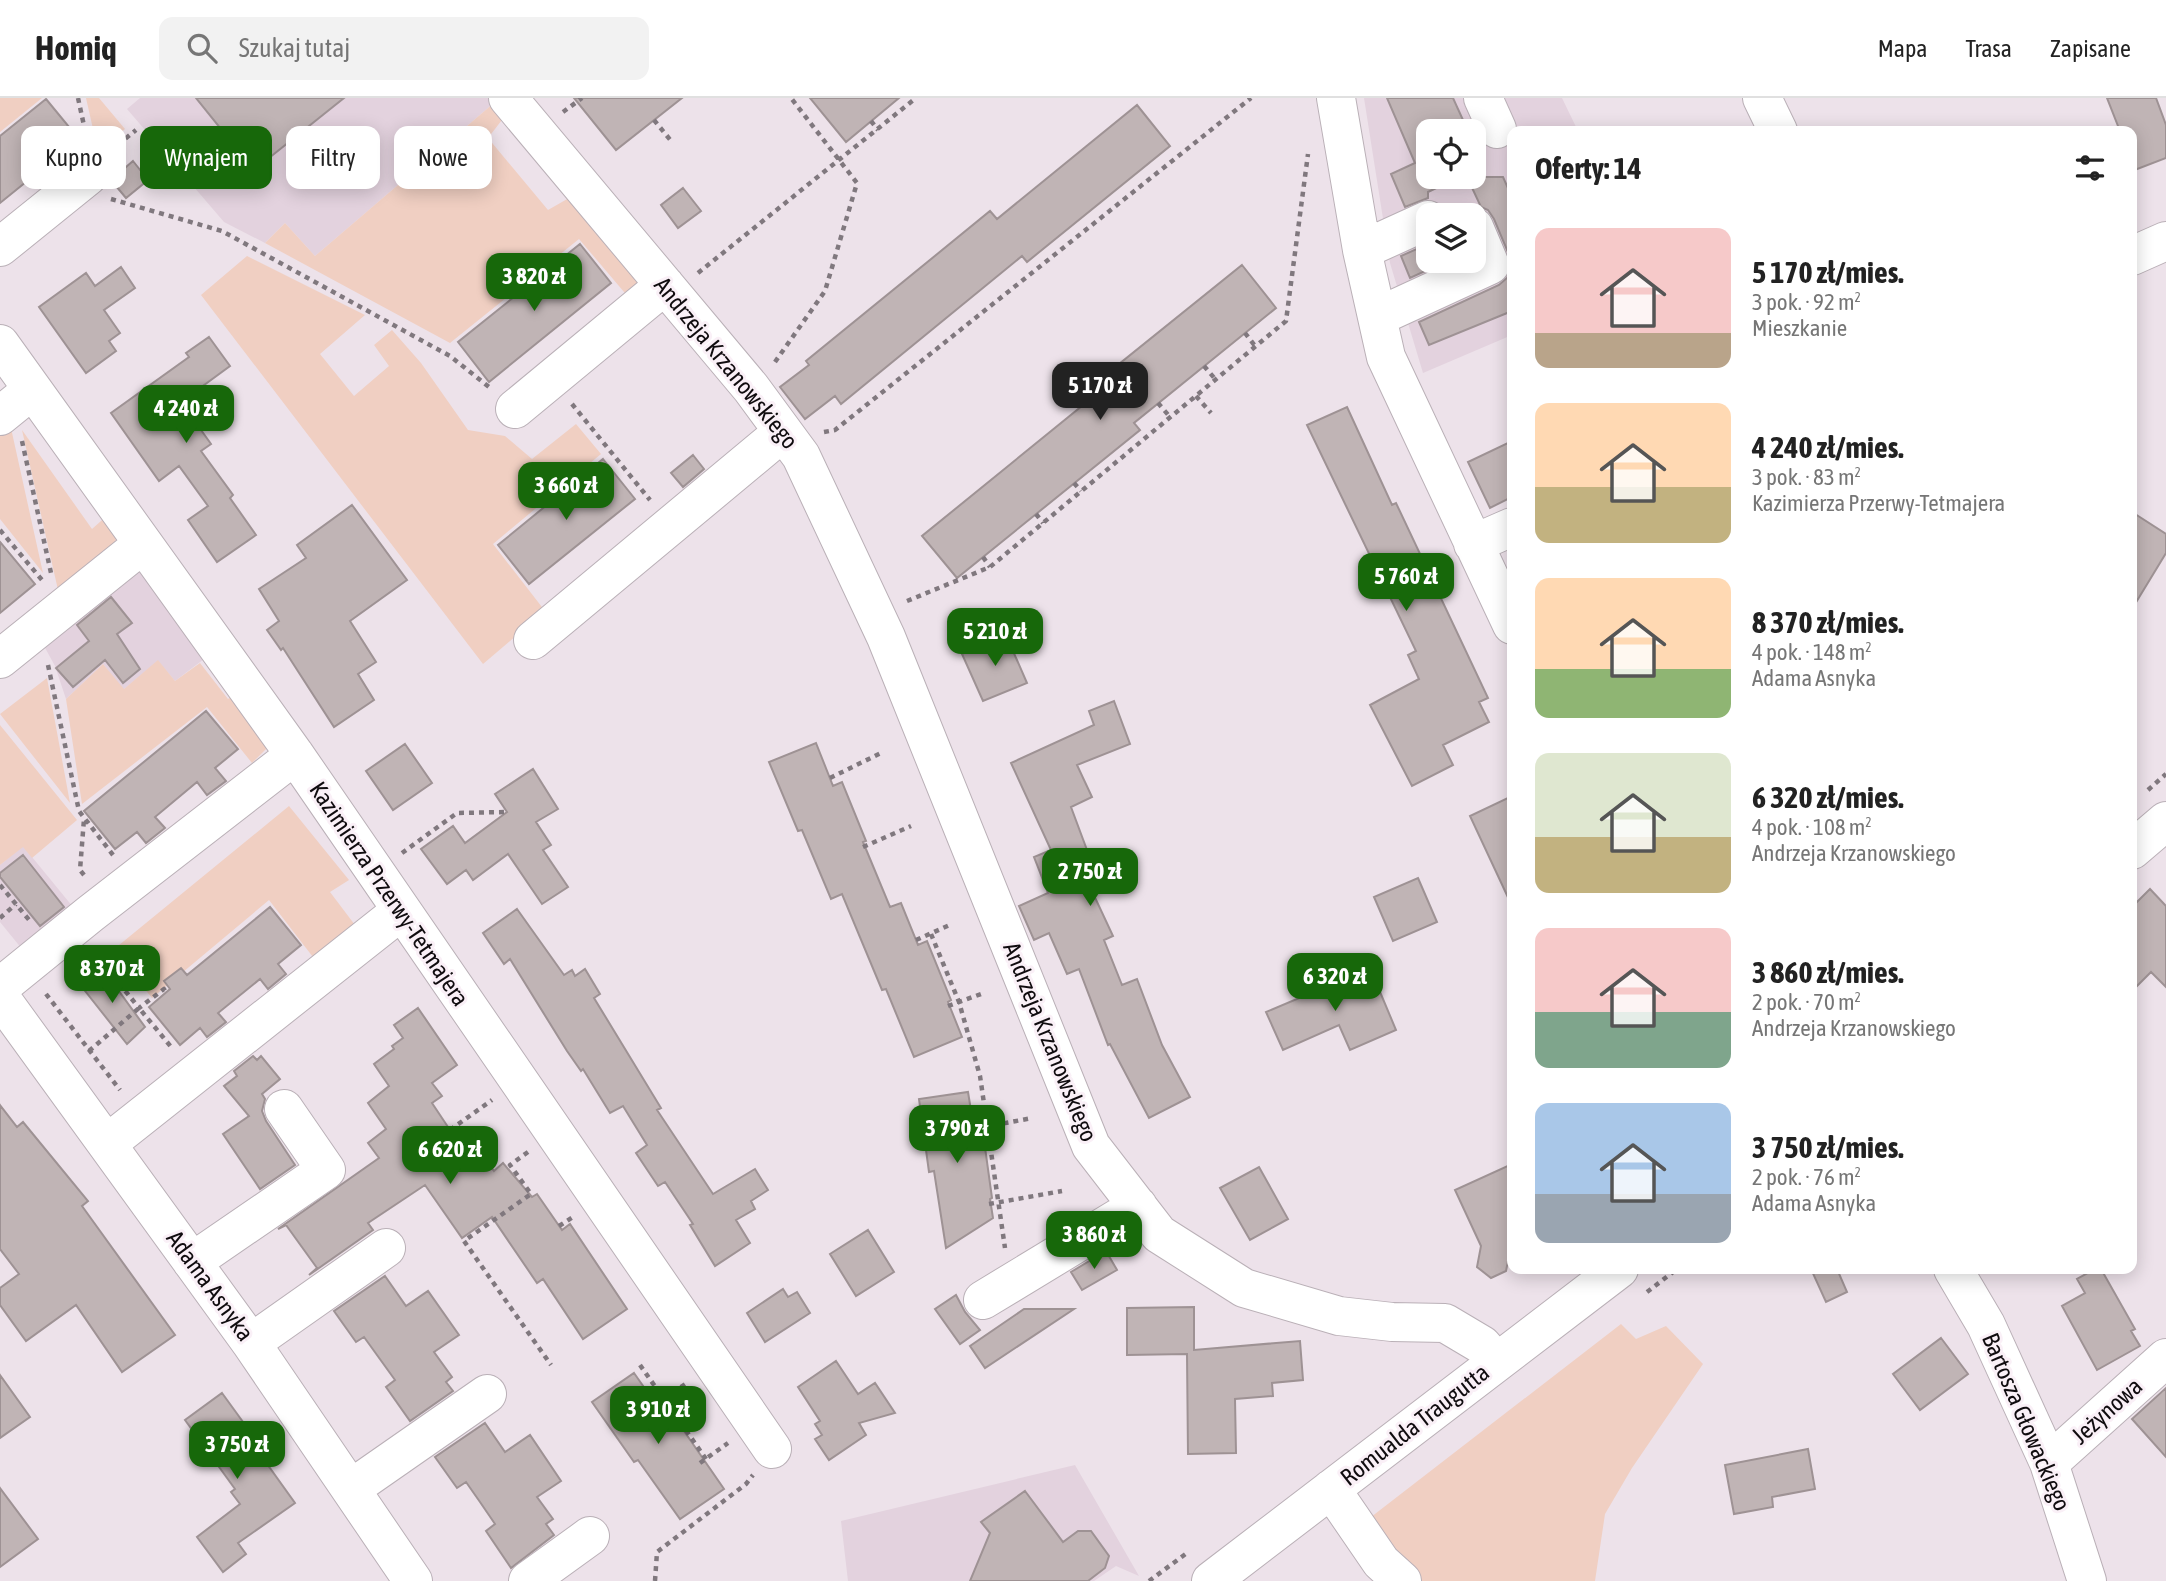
<!DOCTYPE html>
<html lang="pl">
<meta charset="utf-8">
<style>
body{margin:0;font-family:"Asap Condensed",sans-serif;background:#f2f2f2;color:#222;height:100vh;display:flex;flex-direction:column;font-size:26px;white-space:nowrap}
*{box-sizing:border-box;margin:0}
p{font-size:23px;color:#767676}
.icon{flex:none;width:38px;height:38px;fill:none;stroke:currentColor;stroke-width:2;stroke-linecap:round;stroke-linejoin:round}
.map{position:relative;flex:1;overflow:hidden}
.drawer{position:absolute;left:1507px;top:28px;width:630px;height:1148px;display:flex;flex-direction:column;background:#fff;border-radius:14px;box-shadow:0 4px 18px #0003}
.drawer>*{flex:none}
.guide{position:absolute;left:21px;top:28px;width:665px;height:63px;display:flex;gap:14px}
.buttons{position:absolute;left:1416px;top:21px;display:grid;gap:14px}
.buttons a{display:grid;place-items:center;width:70px;height:70px;border-radius:14px;background:#fff;box-shadow:0 4px 18px #0003;font-size:35px}
.price{position:absolute;translate:-50% -60px;padding:0 16px;border-radius:14px;background:#17680a;color:#fff;font-size:23px;line-height:46px;filter:drop-shadow(0 2px 4px #0008)}
.price::after{content:'';position:absolute;left:50%;top:42px;width:21px;height:16px;margin-left:-10px;background:inherit;clip-path:polygon(0 0,100% 0,50% 100%)}
.price.active{background:#222;color:#fff}
ul{padding:0;list-style:none}
li{display:flex;align-items:center;gap:21px;height:175px;padding:0 28px}
li span{display:grid;place-items:center;flex:none;width:196px;height:140px;border-radius:14px;color:#555}
li>.icon{margin-inline-start:auto}
span .icon{width:84px;height:84px;fill:#fffc;stroke-width:1}
li b{font-size:30px}
h2{display:flex;justify-content:space-between;align-items:center;height:84px;padding:0 28px;font-size:30px}
.tag{padding:0 24px;border-radius:14px;background:#fff;box-shadow:0 4px 18px #0003;font-size:24px;line-height:63px}
.tag.active{background:#17680a;color:#fff}
header{display:flex;align-items:center;gap:42px;box-sizing:border-box;height:98px;padding:0 35px;background:#fff;border-bottom:2px solid #e0e0e0}
header strong{font-size:33px}
nav{display:flex;gap:38px;margin-inline-start:auto;font-size:24px}
.search{width:490px;height:63px;background:#f2f2f2;display:flex;align-items:center;gap:18px;box-sizing:border-box;padding:0 24px;border-radius:14px;color:#767676;font-size:26px}
.map>svg:first-child{display:block}
</style>
<header>
<strong>Homiq</strong>
<div class="search"><svg class="icon" aria-label="search" viewBox="0 0 24 24"><circle cx="10" cy="10" r="6"/><path d="M15 15l6 6"/></svg>Szukaj tutaj</div>
<nav><a>Mapa</a><a>Trasa</a><a>Zapisane</a></nav>
</header>
<div class="map">
<svg width="2166" height="1483" viewBox="0 0 2166 1483">
<rect width="100%" height="100%" fill="#ede2ea"/>
<path fill="#e3d2de" fill-rule="evenodd" d="M 140,0 L 491,0 L 495,4 L 315,158 L 285,125 L 265,145 L 224,124 L 127,11 Z
M 1364,0 L 1562,0 L 1578,33 L 1512,33 L 1512,237 L 1423,275 L 1390,165 ZM 1428,33 L 1474,33 L 1474,79 L 1428,79 ZM 1428,117 L 1474,117 L 1474,163 L 1428,163 Z
M 137,456 L 208,558 L 175,583 L 158,563 L 123,592 L 103,566 L 66,601 L 55,568 L 38,537 Z
M 23,748 L 73,809 L 22,851 L 0,824 L 0,767 Z
M 1075,1367 L 1139,1478 L 1116,1468 L 1094,1483 L 848,1483 L 841,1423 Z"/>
<path fill="#f0cfc2" d="M 0,0 L 42,0 L 0,34 Z
M 86,0 L 99,0 L 125,31 L 98,53 Z
M 495,4 L 505,18 L 488,40 L 548,112 L 569,100 L 641,179 L 630,201 L 579,141 L 450,245 L 265,145 L 285,125 L 315,158 Z
M 247,158 L 365,217 L 320,256 L 354,298 L 389,268 L 374,247 L 392,232 L 421,265 L 468,332 L 505,338 L 532,361 L 576,326 L 601,356 L 493,446 L 545,513 L 483,566 L 201,197 Z
M 9,321 L 43,475 L 0,421 L 0,329 Z
M 22,332 L 92,431 L 110,415 L 118,430 L 115,446 L 58,492 Z
M 158,562 L 175,583 L 200,565 L 228,601 L 237,595 L 268,649 L 252,665 L 207,609 L 82,706 L 66,601 L 103,566 L 124,591 Z
M 47,580 L 70,705 L 0,616 Z
M 0,627 L 77,722 L 32,760 L 23,749 L 0,767 Z
M 289,708 L 349,782 L 330,794 L 358,831 L 316,863 L 269,802 L 152,900 L 113,852 Z
M 1621,1226 L 1636,1241 L 1666,1228 L 1703,1266 L 1632,1370 L 1605,1416 L 1595,1483 L 1413,1483 L 1362,1426 Z"/>
<path fill="#c0b4b5" stroke="#9e9294" stroke-width="2" d="M 196,0 L 344,0 L 254,72 Z
M 574,0 L 682,0 L 616,52 Z
M 810,0 L 899,0 L 846,44 Z
M 1387,0 L 1453,0 L 1468,33 L 1428,33 L 1428,79 L 1459,79 L 1428,94 L 1428,100 L 1405,109 L 1391,76 L 1415,65 Z
M 2107,0 L 2156,0 L 2166,27 L 2166,60 L 2132,73 L 2132,33 L 2120,33 Z
M 46,1 L 79,41 L 0,105 L 0,38 Z
M 1137,7 L 1170,48 L 1027,164 L 1022,158 L 841,306 L 835,298 L 805,321 L 780,289 L 809,267 L 806,263 L 990,113 L 997,121 Z
M 133,63 L 148,82 L 126,100 L 111,82 Z
M 1467,79 L 1503,79 L 1512,99 L 1512,213 L 1429,247 L 1419,224 L 1499,187 L 1507,180 L 1512,170 L 1510,159 L 1494,121 L 1488,112 L 1481,109 Z
M 683,90 L 701,113 L 678,130 L 661,107 Z
M 580,146 L 611,185 L 489,284 L 458,244 Z
M 1428,146 L 1428,163 L 1447,163 L 1410,180 L 1401,158 Z
M 1242,167 L 1276,210 L 1134,325 L 1140,332 L 957,480 L 922,438 L 1104,290 L 1098,283 Z
M 121,169 L 135,190 L 104,212 L 120,235 L 109,243 L 116,253 L 86,275 L 39,209 L 86,175 L 95,188 Z
M 209,239 L 230,268 L 181,304 L 211,346 L 201,353 L 233,397 L 230,400 L 256,437 L 217,464 L 188,422 L 208,408 L 179,368 L 159,383 L 111,315 L 189,259 L 186,255 Z
M 1347,309 L 1392,407 L 1396,405 L 1488,600 L 1479,604 L 1489,624 L 1443,647 L 1453,667 L 1412,688 L 1370,607 L 1419,581 L 1408,557 L 1416,553 L 1307,327 Z
M 1512,343 L 1512,399 L 1490,410 L 1468,364 Z
M 693,357 L 704,371 L 683,389 L 671,375 Z
M 603,361 L 635,401 L 529,486 L 498,447 Z
M 352,407 L 407,482 L 350,523 L 376,564 L 358,576 L 374,602 L 334,629 L 283,550 L 281,552 L 267,532 L 279,523 L 259,491 L 306,460 L 297,447 Z
M 2132,414 L 2166,436 L 2166,455 L 2132,511 Z
M 0,444 L 35,486 L 0,515 Z
M 111,499 L 132,525 L 117,536 L 140,571 L 123,585 L 105,562 L 73,589 L 56,570 L 89,543 L 77,527 Z
M 1006,537 L 1027,585 L 983,603 L 962,556 Z
M 1114,603 L 1130,646 L 1077,667 L 1092,699 L 1071,709 L 1100,787 L 1091,791 L 1113,838 L 1104,842 L 1122,887 L 1137,881 L 1162,947 L 1190,999 L 1149,1020 L 1110,946 L 1108,947 L 1079,871 L 1067,876 L 1049,835 L 1034,842 L 1019,808 L 1048,795 L 1034,759 L 1051,752 L 1011,665 L 1094,627 L 1089,613 Z
M 206,613 L 238,651 L 215,670 L 226,683 L 207,697 L 197,684 L 155,719 L 165,730 L 146,745 L 137,734 L 115,751 L 84,713 Z
M 816,645 L 833,688 L 842,684 L 866,743 L 863,744 L 890,809 L 901,805 L 918,847 L 927,843 L 951,902 L 948,904 L 962,939 L 914,959 L 886,891 L 882,892 L 842,796 L 831,801 L 802,732 L 798,733 L 769,664 Z
M 405,646 L 432,685 L 393,712 L 366,673 Z
M 533,671 L 558,711 L 536,724 L 551,747 L 543,752 L 568,789 L 542,806 L 508,756 L 473,782 L 466,772 L 447,786 L 421,751 L 453,728 L 465,745 L 507,714 L 495,696 Z
M 1512,698 L 1512,808 L 1470,718 Z
M 23,757 L 64,809 L 40,828 L 0,779 L 0,775 Z
M 1418,780 L 1437,824 L 1393,843 L 1374,799 Z
M 2150,791 L 2166,808 L 2166,889 L 2151,874 L 2132,893 L 2132,809 Z
M 270,809 L 301,847 L 278,866 L 286,876 L 268,891 L 260,881 L 218,915 L 226,924 L 207,939 L 200,930 L 180,947 L 149,909 L 170,891 L 164,883 L 181,870 L 187,877 Z
M 517,811 L 564,877 L 572,872 L 575,878 L 585,871 L 600,896 L 594,900 L 661,1010 L 657,1012 L 713,1096 L 755,1071 L 768,1092 L 751,1103 L 755,1111 L 736,1122 L 750,1145 L 715,1168 L 690,1127 L 693,1126 L 665,1084 L 658,1088 L 636,1055 L 647,1047 L 623,1008 L 610,1015 L 583,971 L 581,973 L 567,953 L 510,861 L 504,866 L 483,835 Z
M 98,869 L 112,887 L 113,885 L 145,929 L 127,946 L 78,884 Z
M 1370,870 L 1396,932 L 1350,952 L 1339,927 L 1283,952 L 1266,914 Z
M 418,910 L 457,967 L 432,985 L 442,998 L 432,1005 L 450,1032 L 469,1054 L 476,1049 L 494,1073 L 503,1065 L 532,1099 L 537,1096 L 562,1132 L 570,1126 L 627,1211 L 583,1241 L 543,1181 L 537,1185 L 492,1119 L 462,1140 L 425,1087 L 368,1125 L 373,1132 L 309,1177 L 317,1170 L 286,1127 L 278,1131 L 379,1060 L 368,1045 L 386,1031 L 368,1005 L 389,988 L 374,966 L 394,951 L 392,948 L 403,940 L 394,927 Z
M 253,958 L 257,962 L 261,958 L 280,981 L 262,996 L 265,1001 L 262,1013 L 266,1023 L 295,1067 L 260,1091 L 223,1036 L 249,1018 L 224,988 L 237,978 L 234,973 Z
M 968,994 L 975,1037 L 983,1035 L 992,1100 L 990,1101 L 993,1120 L 946,1150 L 934,1073 L 929,1074 L 919,1001 Z
M 0,1007 L 17,1029 L 23,1024 L 88,1103 L 82,1108 L 175,1237 L 122,1274 L 76,1207 L 26,1243 L 0,1207 L 0,1190 L 19,1176 L 0,1151 Z
M 1512,1066 L 1512,1143 L 1506,1173 L 1491,1180 L 1477,1169 L 1481,1148 L 1455,1092 Z
M 1259,1069 L 1288,1121 L 1250,1142 L 1220,1090 Z
M 868,1132 L 894,1174 L 856,1198 L 830,1156 Z
M 1106,1153 L 1117,1172 L 1082,1192 L 1071,1174 Z
M 1811,1171 L 1837,1171 L 1847,1194 L 1826,1204 Z
M 2095,1171 L 2101,1171 L 2135,1231 L 2131,1233 L 2140,1248 L 2097,1272 L 2062,1208 L 2085,1195 L 2077,1181 Z
M 385,1178 L 406,1208 L 428,1193 L 459,1237 L 434,1254 L 452,1279 L 446,1284 L 453,1293 L 410,1323 L 386,1289 L 395,1282 L 364,1239 L 356,1244 L 334,1213 Z
M 783,1191 L 788,1199 L 797,1194 L 810,1215 L 765,1244 L 747,1215 Z
M 956,1197 L 965,1214 L 980,1232 L 960,1246 L 935,1211 Z
M 1194,1209 L 1194,1252 L 1300,1243 L 1303,1282 L 1272,1285 L 1273,1298 L 1235,1301 L 1236,1355 L 1188,1356 L 1187,1256 L 1127,1257 L 1127,1210 Z
M 1024,1211 L 1074,1211 L 985,1270 L 970,1248 Z
M 1941,1240 L 1968,1276 L 1920,1312 L 1893,1276 Z
M 836,1263 L 858,1296 L 875,1285 L 895,1315 L 859,1325 L 866,1337 L 829,1362 L 815,1341 L 822,1337 L 815,1326 L 820,1323 L 798,1289 Z
M 634,1275 L 660,1312 L 666,1307 L 724,1391 L 680,1421 L 638,1362 L 634,1364 L 592,1304 Z
M 0,1277 L 30,1319 L 0,1340 Z
M 2166,1290 L 2166,1359 L 2132,1321 Z
M 222,1295 L 251,1335 L 247,1338 L 295,1405 L 238,1445 L 246,1456 L 223,1474 L 197,1439 L 240,1406 L 231,1394 L 235,1391 L 185,1322 Z
M 485,1325 L 505,1354 L 530,1337 L 561,1383 L 537,1399 L 553,1421 L 546,1426 L 554,1437 L 511,1470 L 486,1433 L 495,1426 L 480,1404 L 466,1384 L 457,1390 L 435,1359 Z
M 1808,1351 L 1815,1391 L 1772,1399 L 1773,1409 L 1734,1416 L 1725,1367 Z
M 0,1390 L 38,1441 L 0,1469 Z
M 1025,1393 L 1063,1444 L 1078,1433 L 1091,1433 L 1109,1458 L 1105,1470 L 1088,1483 L 970,1483 L 990,1435 L 981,1424 Z"/>
<g fill="none" stroke-linecap="round" stroke-linejoin="round">
<g stroke="#bab0b7" stroke-width="40">
<path id="minor" d="M 508,0 L 751,290 L 801,358 L 886,539 L 1091,1048 L 1159,1136 L 1244,1190 L 1339,1218 L 1392,1224 L 1445,1225 L 1482,1247 L 1497,1264
M 1336,0 L 1362,152 L 1386,259 L 1512,527
M 1483,0 L 1497,31
M 1762,0 L 1778,33
M 0,149 L 88,78
M 1362,152 L 1428,122
M 2132,158 L 2166,143
M 1377,219 L 1490,167 L 1474,129
M 0,246 L 295,657 L 772,1351
M 515,311 L 665,187
M 0,318 L 32,292
M 1473,446 L 1512,429
M 533,542 L 783,334
M 0,561 L 143,446
M 2132,752 L 2166,723
M 0,889 L 90,816 L 295,657
M 0,899 L 251,1245 L 413,1483
M 108,1045 L 401,813
M 192,1164 L 326,1072 L 284,1011
M 1953,1171 L 1986,1227 L 2049,1365 L 2087,1483
M 983,1202 L 1138,1108
M 251,1245 L 386,1150
M 2049,1365 L 2166,1260
M 352,1390 L 487,1296
M 1331,1391 L 1381,1464 L 1402,1483
M 528,1483 L 590,1438
M 1211,1483 L 1619,1171"/>
</g>
<path stroke="#80787e" stroke-width="4.5" stroke-dasharray="5 5" stroke-linecap="butt" d="M 78,0 L 88,46
M 563,14 L 582,0
M 654,22 L 672,44
M 871,23 L 878,32
M 110,53 L 136,32
M 111,101 L 222,133 L 450,258 L 489,289
M 698,175 L 916,0
M 1245,235 L 1255,248
M 775,264 L 825,193 L 857,85 L 791,0
M 1204,268 L 1216,282
M 1196,298 L 1211,315
M 1158,305 L 1170,319
M 572,306 L 650,402
M 824,334 L 835,332 L 1251,0
M 22,343 L 51,475
M 1074,385 L 1081,393
M 1036,416 L 1043,425
M 0,432 L 42,482
M 983,459 L 990,469
M 907,503 L 990,469 L 1286,223 L 1308,56
M 48,567 L 79,713 L 113,757
M 830,680 L 881,655
M 2148,692 L 2166,676
M 863,749 L 911,728
M 402,755 L 457,715 L 507,714
M 84,777 L 80,772 L 84,721
M 0,787 L 30,823
M 0,820 L 16,806
M 931,836 L 959,904 L 980,978 L 1005,1150
M 916,842 L 952,826
M 94,854 L 139,910 L 164,891 L 166,895
M 46,896 L 120,992
M 948,908 L 981,896
M 89,953 L 139,910 L 172,950
M 974,1031 L 1032,1020
M 450,1032 L 492,1002
M 528,1054 L 510,1067 L 531,1096 L 464,1143 L 551,1267
M 989,1106 L 1062,1093
M 559,1128 L 573,1119
M 1647,1194 L 1677,1171
M 640,1267 L 706,1361
M 656,1306 L 687,1285
M 700,1365 L 728,1345
M 655,1483 L 657,1454 L 746,1386 L 753,1377
M 1149,1483 L 1187,1455"/>
<use href="#minor" stroke="#fff" stroke-width="38"/>
</g>
<g text-anchor="middle" stroke-width="6" stroke-linejoin="round" paint-order="stroke">
<g font-size="24" fill="#100c0f" stroke="#faf0f7">
<text transform="translate(726 265) rotate(51)" y="8">Andrzeja Krzanowskiego</text>
<text transform="translate(389 796) rotate(56)" y="8">Kazimierza Przerwy-Tetmajera</text>
<text transform="translate(1050 944) rotate(68)" y="8">Andrzeja Krzanowskiego</text>
<text transform="translate(210 1188) rotate(54)" y="8">Adama Asnyka</text>
<text transform="translate(2107 1313) rotate(-42)" y="8">Jeżynowa</text>
<text transform="translate(2026 1324) rotate(67)" y="8">Bartosza Głowackiego</text>
<text transform="translate(1415 1327) rotate(-38)" y="8">Romualda Traugutta</text>
</g>
</g>
</svg>
<div class="buttons">
<a><svg class="icon" aria-label="locate" viewBox="0 0 24 24"><circle cx="12" cy="12" r="6"/><path d="M12 2v4M12 18v4M2 12h4M18 12h4"/></svg></a>
<a><svg class="icon" aria-label="layers" viewBox="0 0 24 24"><path d="M12 4l9 5-9 5-9-5zM3 14l9 5 9-5"/></svg></a>
</div>
<b class="price" style="left:534px;top:215px">3 820 zł</b>
<b class="price active" style="left:1100px;top:324px">5 170 zł</b>
<b class="price" style="left:186px;top:347px">4 240 zł</b>
<b class="price" style="left:566px;top:424px">3 660 zł</b>
<b class="price" style="left:1406px;top:515px">5 760 zł</b>
<b class="price" style="left:995px;top:570px">5 210 zł</b>
<b class="price" style="left:1090px;top:810px">2 750 zł</b>
<b class="price" style="left:112px;top:907px">8 370 zł</b>
<b class="price" style="left:1335px;top:915px">6 320 zł</b>
<b class="price" style="left:957px;top:1067px">3 790 zł</b>
<b class="price" style="left:450px;top:1088px">6 620 zł</b>
<b class="price" style="left:1094px;top:1173px">3 860 zł</b>
<b class="price" style="left:658px;top:1348px">3 910 zł</b>
<b class="price" style="left:237px;top:1383px">3 750 zł</b>
<div class="guide">
<a class="tag">Kupno</a>
<a class="tag active">Wynajem</a>
<a class="tag">Filtry</a>
<a class="tag">Nowe</a>
</div>
<section class="drawer">
<h2>Oferty: 14<svg class="icon" aria-label="filters" viewBox="0 0 24 24"><path d="M4 7h16M4 17h16"/><circle cx="9" cy="7" r="2"/><circle cx="15" cy="17" r="2"/></svg></h2>
<ul>
<li><span style="background:linear-gradient(#f6c9c9 75%,#b9a48a 0)"><svg class="icon" aria-label="home" viewBox="0 0 24 24"><path d="M3 11l9-7 9 7M6 9v11h12V9"/></svg></span><div><b>5 170 zł/mies.</b><p>3 pok. · 92 m²</p><p>Mieszkanie</p></div></li>
<li><span style="background:linear-gradient(#ffd9b3 60%,#c2b280 0)"><svg class="icon" aria-label="home" viewBox="0 0 24 24"><path d="M3 11l9-7 9 7M6 9v11h12V9"/></svg></span><div><b>4 240 zł/mies.</b><p>3 pok. · 83 m²</p><p>Kazimierza Przerwy-Tetmajera</p></div></li>
<li><span style="background:linear-gradient(#ffd9b3 65%,#8fb573 0)"><svg class="icon" aria-label="home" viewBox="0 0 24 24"><path d="M3 11l9-7 9 7M6 9v11h12V9"/></svg></span><div><b>8 370 zł/mies.</b><p>4 pok. · 148 m²</p><p>Adama Asnyka</p></div></li>
<li><span style="background:linear-gradient(#dfe7d0 60%,#c2b280 0)"><svg class="icon" aria-label="home" viewBox="0 0 24 24"><path d="M3 11l9-7 9 7M6 9v11h12V9"/></svg></span><div><b>6 320 zł/mies.</b><p>4 pok. · 108 m²</p><p>Andrzeja Krzanowskiego</p></div></li>
<li><span style="background:linear-gradient(#f6c9c9 60%,#7fa58c 0)"><svg class="icon" aria-label="home" viewBox="0 0 24 24"><path d="M3 11l9-7 9 7M6 9v11h12V9"/></svg></span><div><b>3 860 zł/mies.</b><p>2 pok. · 70 m²</p><p>Andrzeja Krzanowskiego</p></div></li>
<li><span style="background:linear-gradient(#a9c7e8 65%,#9aa5b1 0)"><svg class="icon" aria-label="home" viewBox="0 0 24 24"><path d="M3 11l9-7 9 7M6 9v11h12V9"/></svg></span><div><b>3 750 zł/mies.</b><p>2 pok. · 76 m²</p><p>Adama Asnyka</p></div></li>
</ul>
</section>
</div>
